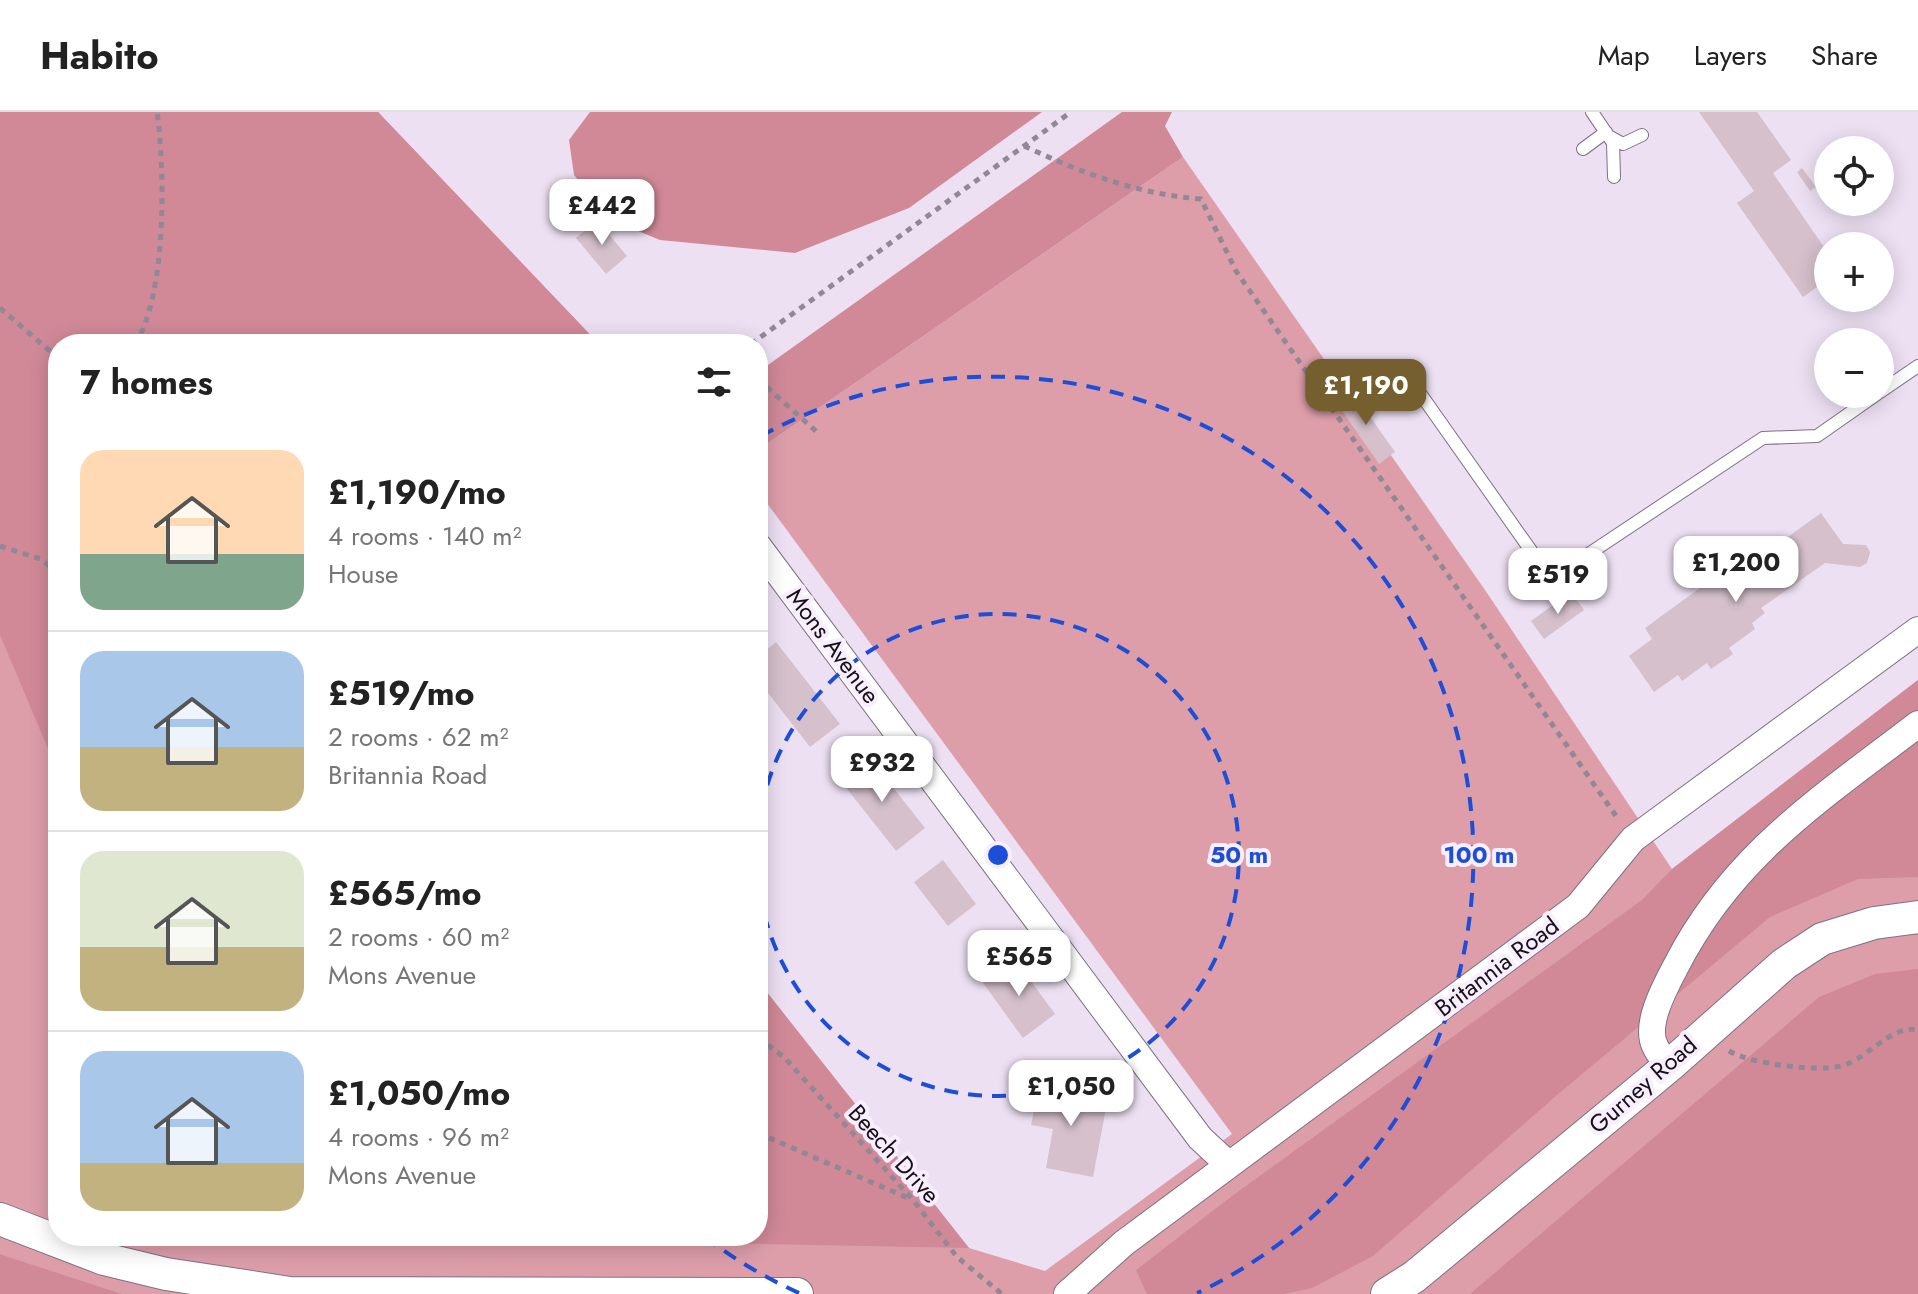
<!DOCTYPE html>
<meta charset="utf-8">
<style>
body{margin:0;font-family:Jost,sans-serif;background:#f2f2f2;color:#222;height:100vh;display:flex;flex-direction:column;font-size:30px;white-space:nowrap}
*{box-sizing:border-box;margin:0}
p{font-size:26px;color:#767676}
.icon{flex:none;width:44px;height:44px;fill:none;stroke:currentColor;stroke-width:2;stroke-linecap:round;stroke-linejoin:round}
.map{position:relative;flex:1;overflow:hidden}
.side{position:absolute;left:48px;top:222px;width:720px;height:912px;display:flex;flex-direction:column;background:#fff;border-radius:32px;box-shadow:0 4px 20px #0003}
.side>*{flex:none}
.fabs{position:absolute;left:1814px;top:24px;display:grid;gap:16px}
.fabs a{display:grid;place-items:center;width:80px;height:80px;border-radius:50%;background:#fff;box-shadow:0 4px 20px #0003;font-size:40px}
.price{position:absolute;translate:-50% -68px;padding:0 18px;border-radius:16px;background:#fff;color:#222;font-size:26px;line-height:52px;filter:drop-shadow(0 2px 4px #0008)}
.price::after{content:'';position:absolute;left:50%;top:48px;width:24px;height:18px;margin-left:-12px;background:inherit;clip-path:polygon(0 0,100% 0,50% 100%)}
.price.active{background:#765f2f;color:#fff}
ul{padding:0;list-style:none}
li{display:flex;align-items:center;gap:24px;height:200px;padding:0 32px}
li+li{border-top:2px solid #e0e0e0}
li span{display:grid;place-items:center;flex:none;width:224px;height:160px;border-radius:24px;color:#555}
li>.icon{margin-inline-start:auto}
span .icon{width:96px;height:96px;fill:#fffc;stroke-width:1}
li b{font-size:34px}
h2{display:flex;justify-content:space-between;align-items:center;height:96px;padding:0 32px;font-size:34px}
header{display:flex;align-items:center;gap:48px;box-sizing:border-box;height:112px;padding:0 40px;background:#fff;border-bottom:2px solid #e0e0e0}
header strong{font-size:38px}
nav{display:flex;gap:44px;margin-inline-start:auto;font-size:28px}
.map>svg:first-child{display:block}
</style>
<header>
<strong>Habito</strong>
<nav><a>Map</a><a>Layers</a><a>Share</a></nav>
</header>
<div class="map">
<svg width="1918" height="1182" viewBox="0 0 1918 1182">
<rect width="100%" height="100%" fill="#ede0f3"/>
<path fill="#dd9eaa" d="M 0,0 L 378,0 L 599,232 L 58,232 L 58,1124 L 758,1124 L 758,869 L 969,1136 L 1045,1159 L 1232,1022 L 758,379 L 758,338 L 1183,45 L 1485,478 L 1672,757 L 1918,568 L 1918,1182 L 0,1182 Z"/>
<path fill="#d18998" d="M 0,0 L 378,0 L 599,232 L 58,232 L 58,697 L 49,639 L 0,523 Z
M 590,0 L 1042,0 L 909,96 L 795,141 L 660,128 L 614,109 L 574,63 L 569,28 Z
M 1122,0 L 1172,0 L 1165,14 L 1183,45 L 758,338 L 758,260 Z
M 1918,568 L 1918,765 L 1858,767 L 1770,805 L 1557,983 L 1373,1144 L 1312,1176 L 1284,1182 L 1147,1182 L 1136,1158 L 1232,1084 L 1642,788 L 1672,757 Z
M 1918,857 L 1918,1182 L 1470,1182 L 1819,885 L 1875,862 Z
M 758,869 L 969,1136 L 363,1124 L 758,1124 Z
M 0,1142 L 2,1143 L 122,1182 L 0,1182 Z"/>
<path fill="#d5c0cc" d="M 1699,0 L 1757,0 L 1791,48 L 1773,61 L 1828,141 L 1828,167 L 1803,185 L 1737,91 L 1754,79 Z
M 1802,56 L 1816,75 L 1810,79 L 1797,60 Z
M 597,108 L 627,144 L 606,162 L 576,126 Z
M 1352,279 L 1395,340 L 1379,352 L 1336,290 Z
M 1821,401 L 1843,432 L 1866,433 L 1870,440 L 1867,451 L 1860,455 L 1825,451 L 1761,496 L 1765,501 L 1752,511 L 1755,517 L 1729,536 L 1733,542 L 1711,557 L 1707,551 L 1682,569 L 1678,563 L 1654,580 L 1629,544 L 1652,527 L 1645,516 L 1729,455 L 1735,463 Z
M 1571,480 L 1584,498 L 1544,527 L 1531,509 Z
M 776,530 L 840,612 L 810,635 L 758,568 L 758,545 Z
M 869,645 L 925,716 L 896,739 L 840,668 Z
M 943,748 L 976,792 L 948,814 L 914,770 Z
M 1015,847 L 1055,902 L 1023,926 L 983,871 Z
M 1039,973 L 1108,986 L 1093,1065 L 1046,1056 L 1053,1017 L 1031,1013 Z"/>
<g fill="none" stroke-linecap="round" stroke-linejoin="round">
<g stroke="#7d7182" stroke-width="14">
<path id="service" d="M 1592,0 L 1613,31 L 1614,65
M 1610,25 L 1623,32 L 1642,23
M 1583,37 L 1606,20
M 1410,267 L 1551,467 L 1763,326 L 1817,324 L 1877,282
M 1880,280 L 1918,254"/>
</g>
<g stroke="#7d7182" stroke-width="28">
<path id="minor" d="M 758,434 L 1200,1026 L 1229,1053
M 1669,954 C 1664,948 1658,941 1655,934 C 1644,912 1666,873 1676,854 C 1733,742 1822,686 1918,612
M 1067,1182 L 1124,1131 L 1578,794 L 1633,727 L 1918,518"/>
</g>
<g stroke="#7d7182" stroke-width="34">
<path id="tertiary" d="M 0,1107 L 104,1147 L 166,1162 L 290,1181 L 797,1182
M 1387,1182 L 1414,1165 L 1669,954 L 1784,852 L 1822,827 L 1874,811 L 1918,805"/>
</g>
<path stroke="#918895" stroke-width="5" stroke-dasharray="6 6" stroke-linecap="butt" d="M 1024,34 C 1082,61 1137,82 1201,87 L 1236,159 L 1616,704
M 0,196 L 58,246
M 135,232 C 167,183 165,58 157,0
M 595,232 L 621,225 L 696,232
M 751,232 L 1071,0
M 758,267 L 819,322
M 0,434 L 40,447 L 58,460
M 758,926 L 784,945 L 913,1088 L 957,1145 L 1002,1182
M 1729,939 C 1752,952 1815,960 1841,954 C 1867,948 1891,912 1918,918
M 758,1021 L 908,1086"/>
<use href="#service" stroke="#fff" stroke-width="12"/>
<use href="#minor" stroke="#fff" stroke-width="26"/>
<use href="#tertiary" stroke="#fff" stroke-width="32"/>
</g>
<g fill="none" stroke="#1d4ed8" stroke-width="4" stroke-dasharray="14 10">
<path d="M758 720A241 241 0 1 1 758 766"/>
<path d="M799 1181A481 481 0 0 1 705 1125M761 324A481 481 0 1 1 1197 1181"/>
</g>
<g text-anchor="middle" stroke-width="8" stroke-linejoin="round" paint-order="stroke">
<g font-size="24" fill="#161218" stroke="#f9eefd">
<text transform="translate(833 534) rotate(53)" y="8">Mons Avenue</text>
<text transform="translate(1497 855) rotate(-37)" y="8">Britannia Road</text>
<text transform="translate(1643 973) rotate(-41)" y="8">Gurney Road</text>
<text transform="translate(894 1042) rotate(48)" y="8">Beech Drive</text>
</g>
</g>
<circle cx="998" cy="743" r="12" fill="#1d4ed8" stroke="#f9eefd" stroke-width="4"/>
<g font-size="24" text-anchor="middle" font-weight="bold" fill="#1d4ed8" stroke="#f9eefd" stroke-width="8" stroke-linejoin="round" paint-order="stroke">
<text x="1239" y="751">50 m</text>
<text x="1479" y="751">100 m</text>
</g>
</svg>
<div class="fabs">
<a><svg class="icon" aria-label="locate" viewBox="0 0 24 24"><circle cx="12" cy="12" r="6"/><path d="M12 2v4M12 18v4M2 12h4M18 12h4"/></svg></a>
<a>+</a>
<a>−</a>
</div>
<b class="price" style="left:602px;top:135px">£442</b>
<b class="price active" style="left:1366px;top:315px">£1,190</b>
<b class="price" style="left:1736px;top:492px">£1,200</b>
<b class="price" style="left:1558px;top:504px">£519</b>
<b class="price" style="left:882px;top:692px">£932</b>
<b class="price" style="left:1019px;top:886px">£565</b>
<b class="price" style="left:1071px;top:1016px">£1,050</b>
<section class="side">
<h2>7 homes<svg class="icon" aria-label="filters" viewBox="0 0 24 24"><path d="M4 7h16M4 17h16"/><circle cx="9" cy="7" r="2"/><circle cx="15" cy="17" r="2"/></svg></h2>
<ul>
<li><span style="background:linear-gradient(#ffd9b3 65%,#7fa58c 0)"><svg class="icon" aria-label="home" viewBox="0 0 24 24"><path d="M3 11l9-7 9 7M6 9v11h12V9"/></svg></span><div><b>£1,190/mo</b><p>4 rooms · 140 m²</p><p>House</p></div></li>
<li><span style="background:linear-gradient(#a9c7e8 60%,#c2b280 0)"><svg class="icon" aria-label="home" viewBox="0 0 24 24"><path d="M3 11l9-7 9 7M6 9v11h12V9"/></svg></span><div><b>£519/mo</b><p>2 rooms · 62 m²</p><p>Britannia Road</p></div></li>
<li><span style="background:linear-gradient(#dfe7d0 60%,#c2b280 0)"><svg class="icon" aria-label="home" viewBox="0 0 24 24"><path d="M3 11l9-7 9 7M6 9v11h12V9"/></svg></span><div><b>£565/mo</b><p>2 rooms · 60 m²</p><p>Mons Avenue</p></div></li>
<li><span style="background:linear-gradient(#a9c7e8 70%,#c2b280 0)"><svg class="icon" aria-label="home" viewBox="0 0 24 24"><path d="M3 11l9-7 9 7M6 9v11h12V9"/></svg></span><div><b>£1,050/mo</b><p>4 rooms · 96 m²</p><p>Mons Avenue</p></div></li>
</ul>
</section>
</div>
